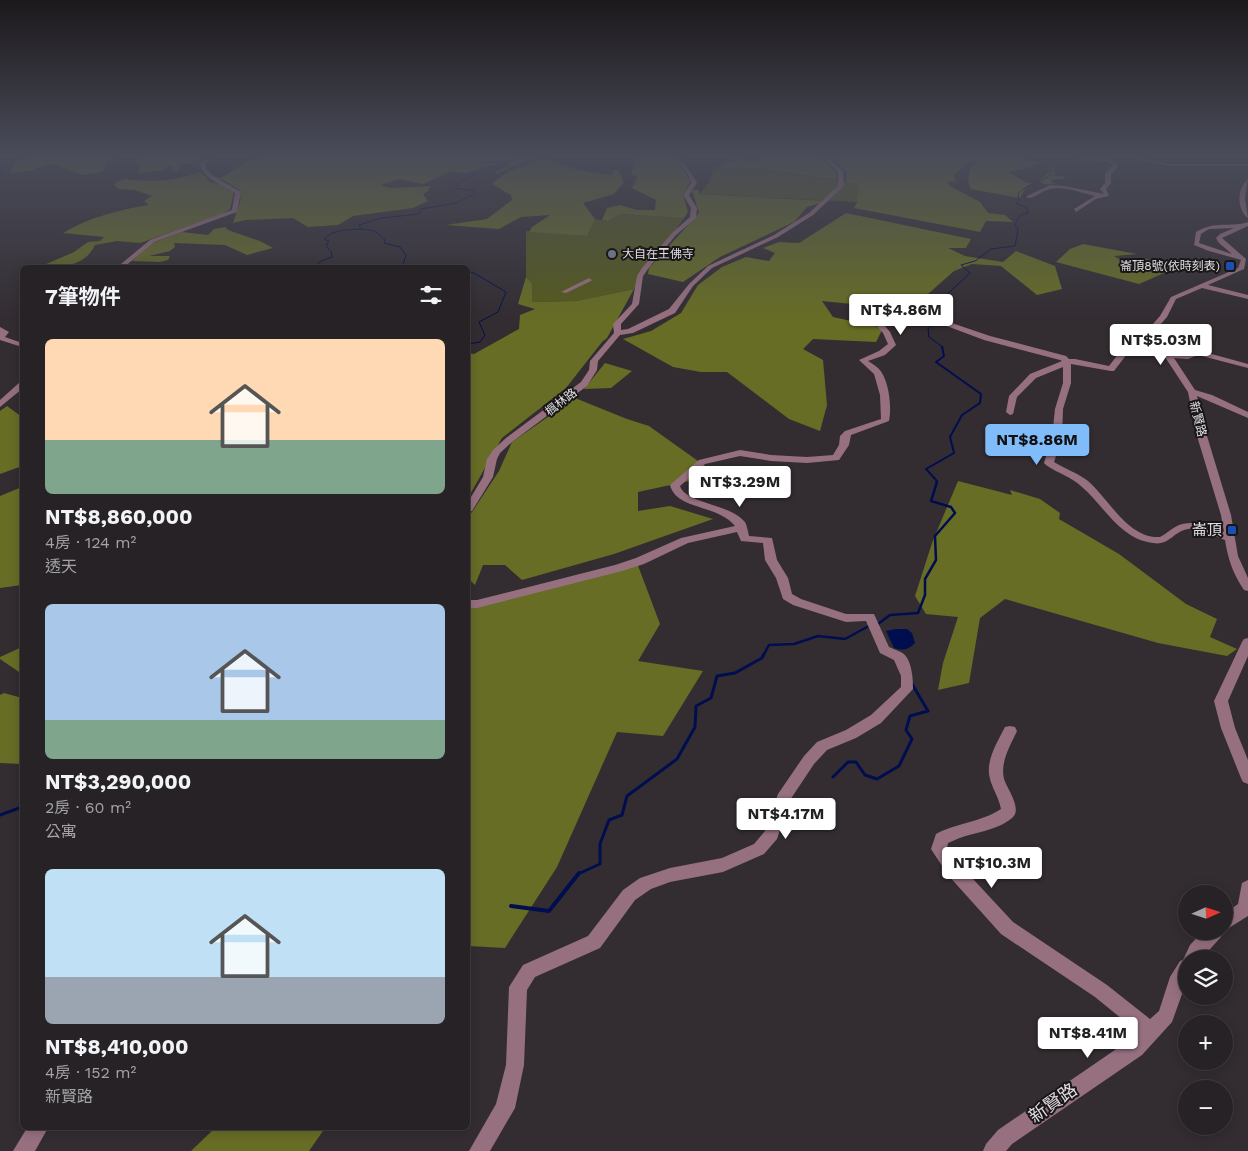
<!DOCTYPE html>
<html lang="zh-TW">
<meta charset="utf-8">
<style>
body{margin:0;font-family:"Work Sans","Noto Sans TC",sans-serif;background:#322f32;color:#f1f3f6;height:100vh;display:flex;flex-direction:column;font-size:19px;white-space:nowrap}
*{box-sizing:border-box;margin:0}
p{font-size:16px;color:#a4a4a7}
.icon{flex:none;width:28px;height:28px;fill:none;stroke:currentColor;stroke-width:2;stroke-linecap:round;stroke-linejoin:round}
.map{position:relative;flex:1;overflow:hidden}
.panel{position:absolute;left:20px;top:265px;width:450px;height:865px;display:flex;flex-direction:column;background:#262226;border-radius:8px;box-shadow:0 2px 12px #0003,0 0 0 1px #423f43}
.panel>*{flex:none}
.needle{width:32px;rotate:87deg}
.controls{position:absolute;left:1178px;top:885px;display:grid;gap:10px}
.controls a{display:grid;place-items:center;width:55px;height:55px;border-radius:50%;background:#262226;box-shadow:0 2px 12px #0003,0 0 0 1px #423f43;font-size:25px}
.price{position:absolute;translate:-50% -42px;padding:0 11px;border-radius:5px;background:#fff;color:#222;font-size:16px;line-height:32px;filter:drop-shadow(0 1px 2px #0008)}
.price::after{content:'';position:absolute;left:50%;top:30px;width:15px;height:11px;margin-left:-8px;background:inherit;clip-path:polygon(0 0,100% 0,50% 100%)}
.price.active{background:#81bcfa;color:#111}
ul{padding:0;list-style:none}
li{display:grid;align-content:center;gap:10px;height:265px;padding:0 25px}
li span{display:grid;place-items:center;height:155px;border-radius:8px;color:#555}
li>.icon{margin-inline-start:auto}
span .icon{width:90px;height:90px;fill:#fffc;stroke-width:1}
li b{font-size:21px}
h2{display:flex;justify-content:space-between;align-items:center;height:60px;padding:0 25px;font-size:21px}
.map>svg:first-child{display:block}
</style>
<div class="map">
<svg width="1248" height="1151" viewBox="0 0 1248 1151">
<rect width="100%" height="100%" fill="#332d32"/>
<path fill="#555a1d" d="M 714,168 L 756,168 L 858,184 L 857,202 L 699,194 L 709,183 Z
M 620,214 L 684,218 L 634,289 L 576,301 L 532,302 L 532,283 L 526,277 L 526,231 L 587,236 L 595,219 L 608,221 Z"/>
<path fill="#676d25" d="M 29,157 L 121,157 L 108,162 L 102,172 L 82,175 L 56,165 L 48,164 L 30,171 L 9,173 L 15,162 Z
M 144,157 L 204,157 L 196,163 L 181,165 L 178,172 L 173,171 L 171,166 L 168,165 L 165,170 L 138,173 L 141,164 L 131,162 Z
M 258,157 L 539,157 L 540,158 L 525,161 L 496,174 L 495,172 L 513,163 L 500,163 L 465,173 L 451,171 L 423,184 L 399,179 L 380,185 L 390,188 L 431,186 L 428,191 L 423,194 L 428,201 L 413,208 L 353,216 L 338,225 L 308,227 L 293,218 L 245,220 L 233,223 L 240,202 L 241,191 L 223,180 L 213,177 L 221,178 L 246,162 Z
M 636,157 L 674,157 C 678,166 686,171 690,181 L 683,195 L 688,212 L 684,218 L 620,214 L 608,221 L 602,220 L 607,208 L 620,205 L 637,210 L 655,210 L 656,200 L 632,188 L 638,177 L 631,174 Z
M 725,157 L 741,157 L 748,162 L 759,161 L 758,157 L 822,157 L 836,173 L 837,180 L 756,168 L 714,168 L 737,160 L 726,159 Z
M 832,157 L 1021,157 L 1027,160 L 1052,165 L 1055,173 L 1053,176 L 1066,176 L 1063,179 L 1053,179 L 1051,182 L 1057,184 L 1044,184 L 1039,181 L 1050,171 L 1047,165 L 1036,163 L 1033,166 L 1008,172 L 1027,183 L 1034,183 L 1027,186 L 1020,198 L 971,189 L 968,181 L 970,168 L 980,162 L 969,162 L 954,175 L 956,182 L 947,181 L 950,186 L 980,202 L 988,213 L 1005,215 L 1013,222 L 986,221 L 980,232 L 854,208 L 857,203 L 858,184 L 846,182 L 847,172 Z
M 543,159 C 566,165 588,174 612,175 L 614,170 L 618,170 L 624,182 L 614,194 L 583,203 L 595,219 L 587,236 L 529,232 L 532,227 L 550,215 L 521,217 L 499,229 L 446,225 L 487,219 L 512,200 L 511,195 L 492,184 L 509,171 Z
M 201,172 L 210,182 L 224,185 L 234,192 L 230,209 L 221,215 L 140,243 L 117,241 L 95,245 C 84,268 60,267 37,268 L 74,252 L 88,242 L 100,241 L 104,237 L 63,233 C 88,218 120,209 149,205 L 144,201 L 152,196 L 135,190 L 119,189 L 114,185 L 116,182 L 128,178 L 129,180 C 160,181 171,182 201,172 Z
M 692,190 L 699,190 L 699,194 L 827,201 L 807,207 L 794,222 L 720,257 L 683,282 L 648,274 L 649,268 L 699,213 Z
M 846,213 L 971,239 L 966,248 L 948,248 L 965,256 L 1003,262 L 1016,251 L 1055,266 L 1062,289 L 1037,295 L 1001,266 L 972,264 L 954,271 L 928,294 L 905,298 L 883,307 L 822,301 L 833,317 L 883,328 L 876,342 L 813,339 L 803,349 L 823,360 L 827,405 L 820,431 L 789,419 L 727,372 L 701,372 L 673,367 L 623,339 L 651,331 L 681,313 L 698,285 L 722,267 L 746,257 L 769,261 L 775,253 L 763,248 L 779,242 L 799,243 Z
M 225,227 L 228,230 L 260,241 L 273,248 L 247,255 L 225,245 L 174,243 L 175,247 L 170,251 L 149,256 L 170,256 L 168,260 L 160,262 L 132,261 L 149,244 L 182,232 L 208,235 L 214,229 Z
M 1083,244 L 1137,254 L 1114,256 L 1119,259 L 1144,258 L 1173,269 L 1139,284 L 1056,262 L 1070,249 Z
M 526,277 L 532,283 L 532,302 L 576,301 L 634,289 L 607,338 L 602,342 L 566,388 L 502,438 L 468,498 L 468,353 L 474,354 L 519,329 L 520,315 L 535,309 L 518,304 Z
M 605,363 L 632,371 L 611,388 L 584,389 Z
M 575,398 L 627,419 L 649,426 L 705,466 L 703,478 L 638,492 L 638,511 L 670,506 L 713,519 L 614,554 L 522,580 L 505,565 L 483,565 L 475,585 L 468,578 L 468,521 L 470,515 L 499,471 L 512,442 Z
M 7,406 L 22,417 L 22,466 L 0,474 L 0,411 Z
M 958,481 L 1012,495 L 1010,490 L 1040,499 L 1060,513 L 1059,519 L 1119,554 L 1186,604 L 1217,619 L 1210,637 L 1237,649 L 1227,656 L 1158,643 L 1005,599 L 980,618 L 969,683 L 938,690 L 943,663 L 958,617 L 926,614 L 915,596 L 932,543 Z
M 22,487 L 22,585 L 0,588 L 0,496 Z
M 637,563 L 660,624 L 638,661 L 703,671 L 663,736 L 617,732 L 557,867 L 505,948 L 468,946 L 468,601 L 492,599 Z
M 22,647 L 22,674 L 0,659 L 0,657 Z
M 4,693 L 22,698 L 22,764 L 0,763 L 0,695 Z
M 215,1128 L 325,1128 L 309,1151 L 191,1151 Z"/>
<path fill="#000e4f" d="M 896,629 L 907,629 L 912,633 L 915,643 C 908,650 903,651 894,648 L 886,631 Z"/>
<g fill="none" stroke-linecap="round" stroke-linejoin="round">
<path stroke="#000e4f" stroke-width="1" d="M 0,175 L 3,166 L 1,163 L 18,157
M 313,268 L 321,261 L 332,257 L 331,251 L 326,246 L 329,241 L 324,239 C 334,229 347,230 361,229
M 408,268 L 402,267 L 406,255 L 400,247 L 384,243 L 385,240 L 375,231 L 361,229 L 359,225 L 381,218 L 419,214 L 421,209 L 456,203 L 476,193 L 475,191 L 455,188 L 459,183 L 481,170 L 483,163 L 515,161 L 526,157
M 468,272 L 474,273 L 506,292 L 498,312 L 479,322 L 485,335 L 480,342 L 468,344
M 938,319 L 945,318 L 948,307 L 942,299 L 970,273 L 961,265 L 975,261 L 991,249 L 1015,246 L 1018,229 L 1015,225 L 1020,215 L 1028,213 L 1027,208 L 1016,203 L 1019,200 L 1018,194 C 1027,183 1041,183 1051,174 L 1051,167 L 1028,157
M 935,321 L 928,329 L 929,337 L 944,348"/>
<path stroke="#000e4f" stroke-width="2" d="M 936,484 L 937,481 L 926,469 L 954,453 L 950,437 L 962,415 L 980,403 L 981,394 L 936,362 L 944,356 L 942,347"/>
<path stroke="#000e4f" stroke-width="2.5" d="M 878,624 L 890,615 L 918,613 L 925,595 L 925,579 L 936,560 L 935,536 L 955,513 L 951,507 L 931,501 L 937,482
M 763,656 L 769,645 L 794,644 L 818,636 L 845,639 L 867,627"/>
<path stroke="#000e4f" stroke-width="3" d="M 833,777 L 848,762 L 856,762 L 865,775 L 877,779 L 899,766 L 912,739 L 906,730 L 910,716 L 928,711 L 912,684
M 0,815 L 22,807
M 578,874 L 600,864 L 600,844 L 609,820 L 622,815 L 627,796 L 677,759 L 695,727 L 696,706 L 711,698 L 717,676 L 735,673 L 762,658 L 764,654"/>
<path stroke="#000e4f" stroke-width="4" d="M 511,906 L 549,911 L 579,873"/>
<path fill="#977080" fill-rule="evenodd" d="M 209,157 L 213,157 L 205,164 L 206,169 L 213,176 L 241,192 L 237,212 L 154,242 L 123,268 L 116,268 L 150,240 L 232,210 L 235,193 C 222,184 205,181 200,164 Z
M 675,157 L 679,157 L 695,179 L 697,183 L 689,195 L 697,208 L 696,218 L 676,235 L 647,270 L 643,276 L 639,304 L 621,324 L 621,330 L 628,329 L 669,309 L 689,284 L 708,266 L 774,235 L 809,213 L 838,186 L 838,172 L 823,157 L 827,157 L 843,171 L 844,186 L 813,215 L 778,237 L 712,268 L 693,286 L 675,313 L 633,333 L 620,335 L 598,361 L 597,370 L 587,386 L 512,442 L 500,453 L 497,459 L 493,477 L 472,511 L 468,512 L 468,502 L 483,477 L 487,459 L 493,450 L 506,438 L 581,382 L 589,370 L 590,361 L 614,333 L 613,324 L 632,304 L 637,276 L 642,268 L 672,233 L 690,217 L 691,208 L 683,195 L 691,183 L 689,176 Z
M 1062,157 L 1101,159 L 1111,157 L 1110,159 L 1117,164 L 1117,168 L 1111,174 L 1111,183 L 1106,189 L 1109,196 L 1096,199 L 1076,212 L 1074,209 L 1095,196 C 1082,193 1063,185 1050,189 C 1041,191 1036,198 1027,198 L 1027,196 L 1050,185 L 1064,186 L 1104,194 L 1100,189 L 1105,183 L 1105,174 L 1113,165 L 1106,161 L 1102,162 Z
M 1128,157 L 1135,157 L 1170,164 L 1248,164 L 1248,166 L 1170,166 Z
M 1248,179 L 1245,198 L 1248,218 C 1236,209 1237,188 1248,179 Z
M 1248,222 L 1248,226 L 1222,238 L 1246,259 L 1244,269 L 1208,285 L 1248,295 L 1248,299 L 1202,288 L 1176,299 L 1167,317 L 1153,333 C 1157,346 1172,356 1186,354 C 1189,354 1193,351 1197,350 L 1248,364 L 1248,368 L 1198,355 L 1188,359 L 1174,358 L 1195,390 L 1212,395 L 1248,412 L 1248,418 L 1197,396 L 1207,436 L 1231,515 L 1238,556 L 1248,578 L 1248,591 L 1244,590 C 1233,574 1228,559 1225,540 C 1214,536 1200,527 1188,529 C 1174,531 1169,546 1153,543 C 1120,539 1105,507 1082,487 C 1072,477 1057,473 1046,465 L 1044,463 L 1052,438 L 1055,409 L 1063,383 L 1063,367 L 1036,378 L 1017,397 L 1013,414 L 1010,415 L 1006,412 L 1009,396 L 1030,374 L 1062,361 L 1060,360 L 984,340 L 936,322 L 882,317 L 880,320 L 890,332 L 896,345 L 885,355 L 868,361 C 871,363 875,365 878,368 C 889,378 892,407 889,421 L 851,435 L 849,445 L 839,460 L 807,463 L 771,461 L 740,456 L 705,464 L 680,486 C 685,503 729,504 744,521 C 747,524 748,532 749,536 L 772,538 L 777,560 L 788,578 L 792,594 L 801,599 L 846,614 L 874,614 L 889,647 C 893,649 900,651 904,654 C 912,662 913,678 913,689 L 881,723 L 856,738 L 827,750 L 814,764 L 790,800 L 777,839 L 764,854 L 723,872 L 670,882 L 651,889 L 635,900 L 600,948 L 535,977 L 527,990 L 524,1065 L 515,1108 L 490,1151 L 469,1151 L 496,1104 L 506,1065 L 509,987 L 523,965 L 588,936 L 623,890 L 640,878 L 670,868 L 722,858 L 754,844 L 765,831 L 778,794 L 804,756 L 817,742 L 846,730 L 871,715 L 901,687 L 901,676 L 894,660 L 880,653 L 866,621 L 846,622 L 793,605 L 783,599 L 776,578 L 765,560 L 763,543 L 741,541 L 737,532 L 688,543 L 644,564 L 622,571 L 477,608 L 468,608 L 468,600 L 477,600 L 615,565 L 636,558 L 681,538 L 735,526 C 717,504 676,510 670,485 L 699,460 L 740,450 L 771,455 L 807,457 L 833,455 L 839,445 L 840,436 L 845,431 L 881,419 L 880,395 L 874,374 L 859,360 L 879,351 L 888,344 L 883,333 L 872,320 L 877,313 L 937,318 L 990,336 L 1066,356 L 1069,359 L 1075,359 L 1109,366 L 1122,349 L 1160,352 L 1148,341 L 1145,333 L 1160,316 L 1171,297 L 1238,268 L 1241,260 L 1238,259 L 1209,251 L 1194,245 L 1196,232 C 1216,220 1229,228 1248,222 ZM 1234,228 L 1220,234 L 1216,238 L 1219,243 L 1232,254 L 1199,243 L 1201,234 L 1209,229 ZM 1127,354 L 1165,357 L 1188,392 L 1197,436 L 1221,515 L 1224,532 C 1209,526 1192,519 1177,526 C 1171,529 1166,534 1160,537 C 1128,539 1109,499 1088,481 C 1078,473 1065,469 1054,462 L 1062,438 L 1063,409 L 1071,383 L 1071,364 L 1111,371 L 1114,371 Z
M 589,278 L 592,280 L 591,281 L 566,293 L 561,292 Z
M 0,327 L 9,332 L 5,337 L 22,343 L 22,347 L 0,340 Z
M 19,383 L 22,383 L 22,389 L 0,407 L 0,400 Z
M 1248,638 L 1248,656 L 1228,701 L 1235,728 L 1248,760 L 1248,784 L 1243,782 L 1241,778 L 1221,728 L 1214,701 L 1242,642 L 1244,639 Z
M 1010,726 L 1015,727 L 1017,731 C 1010,746 1000,762 1004,779 C 1007,789 1023,809 1012,818 C 997,831 973,832 955,840 L 948,843 L 947,848 L 960,865 L 1013,922 L 1107,985 L 1150,1019 L 1159,1011 L 1170,977 L 1180,961 L 1183,960 L 1190,945 L 1203,931 L 1223,931 L 1221,937 L 1201,959 L 1186,959 L 1186,983 L 1172,1022 L 1142,1055 L 1012,1144 L 1006,1151 L 983,1151 L 986,1144 L 998,1130 L 1128,1041 L 1138,1032 L 1095,997 L 1001,934 L 948,875 L 931,849 L 936,834 C 956,823 982,822 1001,809 C 999,798 993,790 990,779 C 985,761 997,743 1005,727 Z
M 1248,880 L 1248,916 L 1224,931 L 1224,914 L 1238,904 L 1242,883 Z
M 27,1128 L 48,1128 L 35,1151 L 13,1151 Z"/>
</g>
<linearGradient id="sky" x2="0" y2="1"><stop stop-color="#1c191c"/><stop offset="0.49" stop-color="#4a4c5a"/><stop offset="1" stop-color="#4a4c5a" stop-opacity="0"/></linearGradient>
<rect width="1248" height="318" fill="url(#sky)"/>
<circle fill="#6b7280" stroke="#191618" stroke-width="2" cx="612" cy="254" r="5"/>
<g fill="#1a4fb4" stroke="#191618" stroke-width="2">
<rect x="1225" y="261" width="10" height="10" rx="2.5"/>
<rect x="1227" y="525" width="10" height="10" rx="2.5"/>
</g>
<g text-anchor="middle" stroke-width="4" stroke-linejoin="round" paint-order="stroke">
<g font-size="12" fill="#e1dde1" stroke="#191618" text-anchor="start">
<text x="622" y="258">大自在王佛寺</text>
<text x="1220" y="270" text-anchor="end">崙頂8號(依時刻表)</text>
</g>
<g font-size="12" fill="#e1dde1" stroke="#191618">
<text transform="translate(561 402) rotate(-38)" y="4">楓林路</text>
<text transform="translate(1198 419) rotate(76)" y="4">新賢路</text>
</g>
<g font-size="15" fill="#e1dde1" stroke="#191618" text-anchor="end">
<text x="1222" y="535">崙頂</text>
</g>
<g font-size="18" fill="#e1dde1" stroke="#191618">
<text transform="translate(1053 1103) rotate(-35)" y="6">新賢路</text>
</g>
</g>
</svg>
<div class="controls">
<a><svg class="needle" viewBox="-14 -14 28 28"><path d="M0-13l5 13h-10z" fill="#e53935"/><path d="M0 13l5-13h-10z" fill="#a4a4a7"/></svg></a>
<a><svg class="icon" aria-label="layers" viewBox="0 0 24 24"><path d="M12 4l9 5-9 5-9-5zM3 14l9 5 9-5"/></svg></a>
<a>+</a>
<a>−</a>
</div>
<b class="price" style="left:901px;top:336px">NT$4.86M</b>
<b class="price" style="left:1161px;top:366px">NT$5.03M</b>
<b class="price active" style="left:1037px;top:466px">NT$8.86M</b>
<b class="price" style="left:740px;top:508px">NT$3.29M</b>
<b class="price" style="left:786px;top:840px">NT$4.17M</b>
<b class="price" style="left:992px;top:889px">NT$10.3M</b>
<b class="price" style="left:1088px;top:1059px">NT$8.41M</b>
<section class="panel">
<h2>7筆物件<svg class="icon" aria-label="filters" viewBox="0 0 24 24"><path d="M4 7h16M4 17h16"/><circle cx="9" cy="7" r="2"/><circle cx="15" cy="17" r="2"/></svg></h2>
<ul>
<li><span style="background:linear-gradient(#ffd9b3 65%,#7fa58c 0)"><svg class="icon" aria-label="home" viewBox="0 0 24 24"><path d="M3 11l9-7 9 7M6 9v11h12V9"/></svg></span><div><b>NT$8,860,000</b><p>4房 · 124 m²</p><p>透天</p></div></li>
<li><span style="background:linear-gradient(#a9c7e8 75%,#7fa58c 0)"><svg class="icon" aria-label="home" viewBox="0 0 24 24"><path d="M3 11l9-7 9 7M6 9v11h12V9"/></svg></span><div><b>NT$3,290,000</b><p>2房 · 60 m²</p><p>公寓</p></div></li>
<li><span style="background:linear-gradient(#bfe0f5 70%,#9aa5b1 0)"><svg class="icon" aria-label="home" viewBox="0 0 24 24"><path d="M3 11l9-7 9 7M6 9v11h12V9"/></svg></span><div><b>NT$8,410,000</b><p>4房 · 152 m²</p><p>新賢路</p></div></li>
</ul>
</section>
</div>
